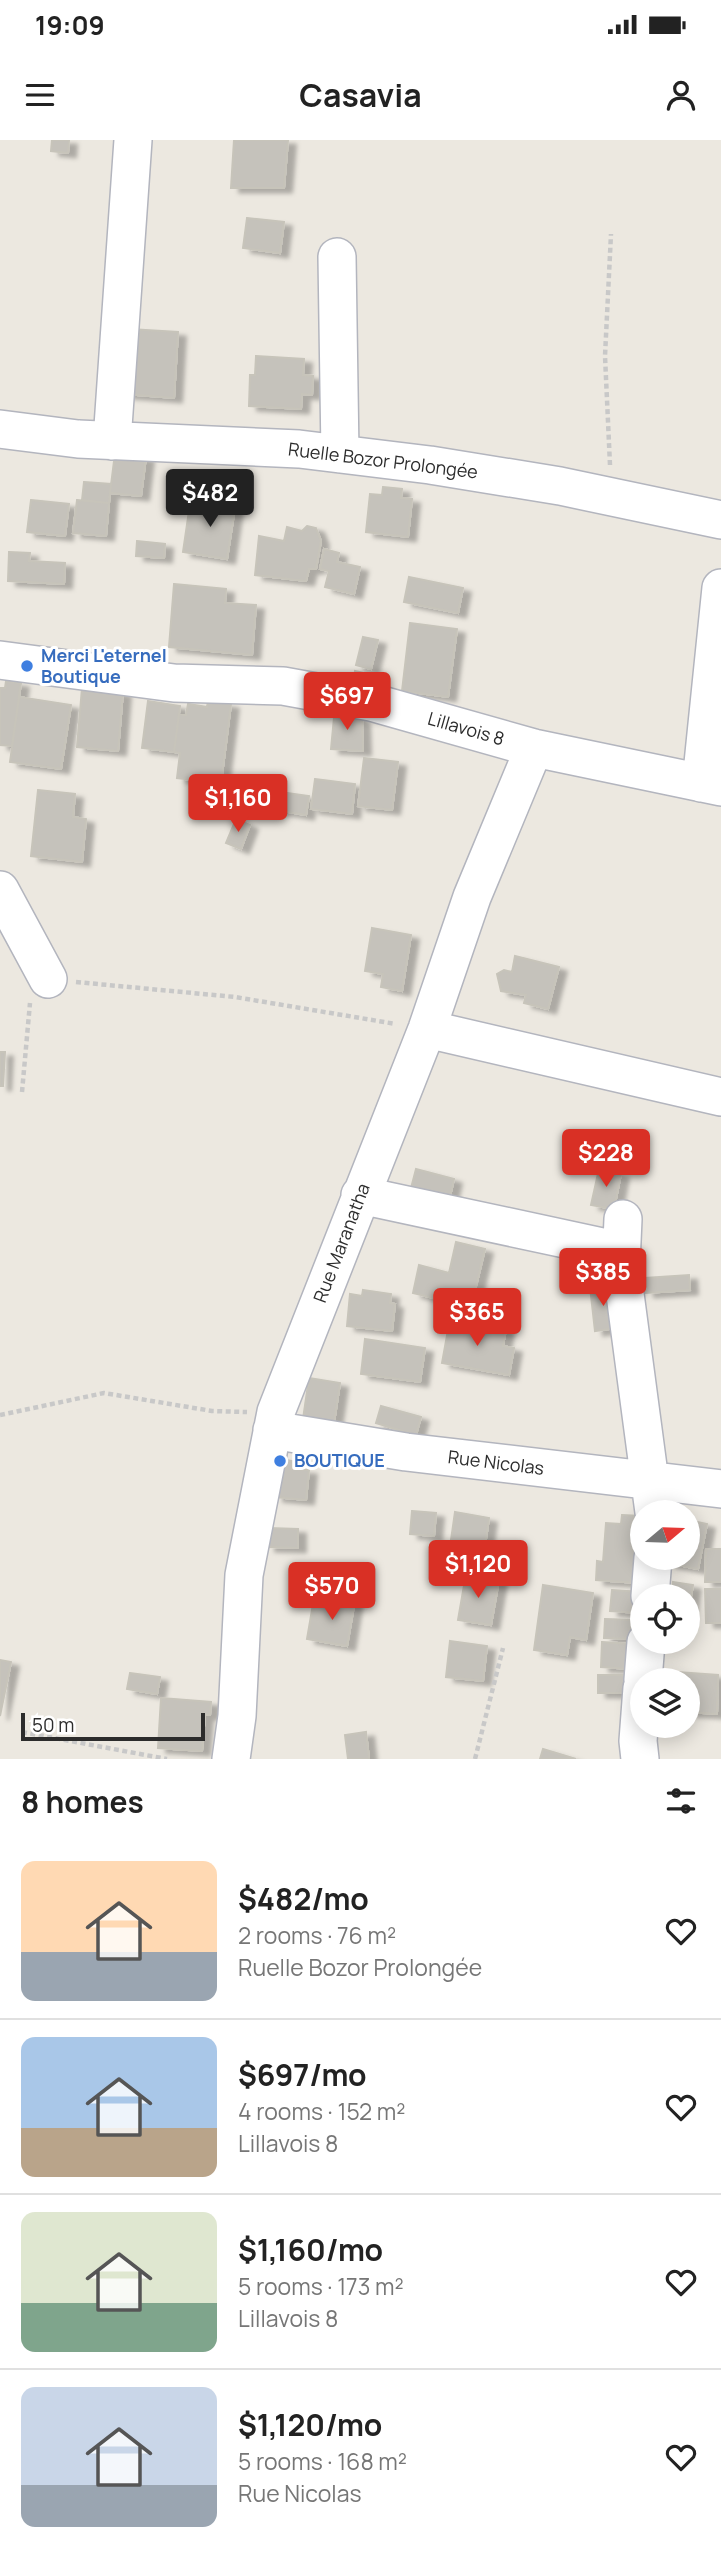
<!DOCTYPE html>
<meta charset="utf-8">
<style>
body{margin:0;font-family:Manrope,sans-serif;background:#f6f6f6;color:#222;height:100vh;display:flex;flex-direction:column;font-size:26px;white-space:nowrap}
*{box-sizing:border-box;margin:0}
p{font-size:23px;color:#767676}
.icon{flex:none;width:38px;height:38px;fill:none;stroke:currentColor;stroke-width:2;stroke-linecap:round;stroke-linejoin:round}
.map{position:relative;height:1619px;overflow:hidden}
.details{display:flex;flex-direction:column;background:#fff;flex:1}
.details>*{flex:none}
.needle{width:46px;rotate:71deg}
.tools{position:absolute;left:630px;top:1360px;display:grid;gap:14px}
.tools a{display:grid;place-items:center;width:70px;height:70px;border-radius:50%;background:#fff;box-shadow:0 4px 18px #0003;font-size:35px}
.scale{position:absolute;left:21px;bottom:18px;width:184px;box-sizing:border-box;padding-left:7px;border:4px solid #2c2c2c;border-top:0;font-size:19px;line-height:24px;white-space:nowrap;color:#2c2c2c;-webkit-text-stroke:5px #fff;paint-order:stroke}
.price{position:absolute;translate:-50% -60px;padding:0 16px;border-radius:7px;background:#d93025;color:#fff;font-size:23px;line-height:46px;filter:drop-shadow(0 2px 4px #0008)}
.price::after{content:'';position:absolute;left:50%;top:42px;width:21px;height:16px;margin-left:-10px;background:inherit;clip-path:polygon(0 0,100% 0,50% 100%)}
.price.current{background:#222;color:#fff}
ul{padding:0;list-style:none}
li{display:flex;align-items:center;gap:21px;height:175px;padding:0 21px}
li+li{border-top:2px solid #e0e0e0}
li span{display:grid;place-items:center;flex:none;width:196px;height:140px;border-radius:14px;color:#555}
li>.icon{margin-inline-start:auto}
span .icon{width:84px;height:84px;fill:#fffc;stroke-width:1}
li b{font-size:30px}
h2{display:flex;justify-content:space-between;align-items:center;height:84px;padding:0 21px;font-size:30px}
.status{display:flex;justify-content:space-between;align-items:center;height:49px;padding:0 35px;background:#fff;direction:ltr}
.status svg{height:19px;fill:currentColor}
header{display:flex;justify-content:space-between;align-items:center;height:91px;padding:0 21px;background:#fff;font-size:32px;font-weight:700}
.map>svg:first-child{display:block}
</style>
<div class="status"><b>19:09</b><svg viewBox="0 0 49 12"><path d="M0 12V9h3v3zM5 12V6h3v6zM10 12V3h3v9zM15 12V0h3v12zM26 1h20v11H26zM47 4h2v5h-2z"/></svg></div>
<header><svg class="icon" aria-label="menu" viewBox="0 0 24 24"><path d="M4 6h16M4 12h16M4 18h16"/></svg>Casavia<svg class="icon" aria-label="person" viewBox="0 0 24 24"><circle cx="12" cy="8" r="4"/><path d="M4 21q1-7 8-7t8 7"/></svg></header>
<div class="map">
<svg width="721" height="1619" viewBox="0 0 721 1619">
<defs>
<filter id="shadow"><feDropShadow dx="8" dy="4.5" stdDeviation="2" flood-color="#0004"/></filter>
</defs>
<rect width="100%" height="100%" fill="#ece8e0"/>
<path fill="#c5c2bb" stroke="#c7c4ba" stroke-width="2" filter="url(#shadow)" d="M 52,0 L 69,0 L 68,13 L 51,11 Z
M 234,0 L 288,0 L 284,48 L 231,48 Z
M 247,78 L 284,82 L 280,113 L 243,108 Z
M 129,189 L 178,192 L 174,258 L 125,254 Z
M 256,216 L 304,219 L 303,235 L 313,236 L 312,255 L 302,254 L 301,269 L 249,266 L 250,235 L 255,235 Z
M 115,313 L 146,317 L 141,356 L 110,353 Z
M 84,342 L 111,344 L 109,363 L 82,360 Z
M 383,347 L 402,349 L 401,358 L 412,359 L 408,397 L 366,392 L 370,354 L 382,355 Z
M 212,357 L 236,361 L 227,419 L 183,412 L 190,364 L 210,367 Z
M 31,360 L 69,364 L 65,396 L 27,392 Z
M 77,360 L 109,363 L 106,396 L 73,393 Z
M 307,386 L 316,388 L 321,401 L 316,429 L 309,429 L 306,441 L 255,435 L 259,396 L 284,401 L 287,387 L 302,391 Z
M 137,401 L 165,404 L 164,418 L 136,416 Z
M 324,409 L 339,413 L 337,422 L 360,427 L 354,454 L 325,447 L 329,431 L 320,429 Z
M 9,412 L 30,413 L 29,421 L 65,423 L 64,444 L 8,441 Z
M 409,437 L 463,448 L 458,473 L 404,462 Z
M 174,444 L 226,449 L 225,463 L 256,465 L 252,515 L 169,507 Z
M 410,483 L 457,489 L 448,557 L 402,551 Z
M 363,497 L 378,500 L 371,529 L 356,525 Z
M 355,531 L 369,534 L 367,547 L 353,544 Z
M 6,541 L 21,543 L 12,606 L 0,605 L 0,548 L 5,548 Z
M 82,548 L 123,552 L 118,611 L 77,607 Z
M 19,557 L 71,565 L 61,629 L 10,622 Z
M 148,561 L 180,566 L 174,612 L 142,608 Z
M 208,561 L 231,564 L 221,643 L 177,638 L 180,613 L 174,612 L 179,574 L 186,575 L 188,564 L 207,567 Z
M 335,567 L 362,580 L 363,611 L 331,609 Z
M 364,618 L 398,622 L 392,670 L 358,666 Z
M 315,639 L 355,644 L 352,674 L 311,669 Z
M 245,647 L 309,656 L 306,675 L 242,664 Z
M 38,650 L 75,654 L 73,677 L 86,679 L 82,722 L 31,716 Z
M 236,679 L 250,685 L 241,709 L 226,703 Z
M 372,788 L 411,795 L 402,851 L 381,847 L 383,834 L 365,831 Z
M 515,816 L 559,827 L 548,869 L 524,863 L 526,855 L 501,851 L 497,834 L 504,830 L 512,832 Z
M 0,912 L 5,912 L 3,946 L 0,946 Z
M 416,1029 L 454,1039 L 449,1061 L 410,1052 Z
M 599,1029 L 621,1034 L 614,1069 L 591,1065 Z
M 456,1102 L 485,1109 L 471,1167 L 413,1153 L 419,1125 L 449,1133 Z
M 689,1135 L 690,1150 L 646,1153 L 645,1138 Z
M 612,1145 L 617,1188 L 595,1191 L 590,1147 Z
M 363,1150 L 391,1154 L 390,1163 L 395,1164 L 392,1191 L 347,1186 L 350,1154 L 362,1156 Z
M 450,1179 L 506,1189 L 503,1206 L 514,1208 L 509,1235 L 442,1223 Z
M 365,1199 L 425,1208 L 420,1242 L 361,1234 Z
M 309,1238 L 340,1243 L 334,1283 L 303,1279 Z
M 381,1266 L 421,1277 L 416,1295 L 376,1283 Z
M 278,1319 L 293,1321 L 292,1329 L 309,1330 L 306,1360 L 275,1357 Z
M 412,1371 L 436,1373 L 434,1396 L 410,1394 Z
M 455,1372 L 489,1378 L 483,1420 L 469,1418 L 468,1424 L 448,1421 Z
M 622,1375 L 641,1376 L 637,1443 L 596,1440 L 597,1421 L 603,1422 L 606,1383 L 621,1384 Z
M 688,1380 L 707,1384 L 698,1429 L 668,1423 L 669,1418 L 688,1418 Z
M 268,1388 L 298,1389 L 298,1408 L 267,1407 Z
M 706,1409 L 721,1409 L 721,1442 L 705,1442 Z
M 466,1434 L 499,1440 L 491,1485 L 458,1480 Z
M 673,1442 L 693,1445 L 688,1474 L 688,1456 L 671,1455 Z
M 543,1445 L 593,1453 L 586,1500 L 570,1497 L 567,1515 L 534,1510 Z
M 705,1449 L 721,1449 L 721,1483 L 706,1483 Z
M 612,1450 L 642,1452 L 640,1473 L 610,1471 Z
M 330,1456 L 355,1460 L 347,1506 L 307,1499 L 313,1464 L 328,1467 Z
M 605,1479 L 636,1480 L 635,1499 L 604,1498 Z
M 450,1501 L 487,1506 L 483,1541 L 446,1537 Z
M 602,1502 L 633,1504 L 631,1529 L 601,1527 Z
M 0,1520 L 11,1522 L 0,1576 Z
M 663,1531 L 718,1535 L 717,1574 L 688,1572 L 688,1540 L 663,1540 Z
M 130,1533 L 160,1537 L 157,1554 L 127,1549 Z
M 598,1535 L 628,1535 L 628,1553 L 598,1553 Z
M 161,1558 L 211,1562 L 210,1575 L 205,1575 L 202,1611 L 158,1608 Z
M 366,1592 L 369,1619 L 348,1619 L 345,1595 Z
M 543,1609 L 576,1619 L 540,1619 Z"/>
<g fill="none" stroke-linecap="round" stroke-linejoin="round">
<g stroke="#b3b5be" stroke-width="40">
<path id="minor" d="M 337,117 L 340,314
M 0,289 L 78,299 L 299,309 L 430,325 L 560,346 L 721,380
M 112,301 L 133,0
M 0,520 L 174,543 L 283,546 L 371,562 L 534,608 L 721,647
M 701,643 L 721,448
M 0,750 L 48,839
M 427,889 L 721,957
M 360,1055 L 621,1111
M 623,1079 L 621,1124 L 654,1372
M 272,1290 L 406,1312 L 721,1349
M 650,1456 L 653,1418
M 643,1540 L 646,1502
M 231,1619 L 237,1576 L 244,1435 L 276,1272 L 427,889 L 472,757 L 534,608
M 640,1619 L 638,1601 L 642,1548"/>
</g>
<path stroke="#c8c8c8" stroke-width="4.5" stroke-dasharray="5 3.5" stroke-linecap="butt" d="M 610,325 L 605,216 L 611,94
M 76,842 L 235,857 L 396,884
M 22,952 L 30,863
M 0,1275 L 104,1253 L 212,1271 L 247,1272
M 22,1592 L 167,1619
M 475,1619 L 503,1508"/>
<use href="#minor" stroke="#fff" stroke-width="37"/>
</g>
<g fill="#3f7fe0" stroke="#fff" stroke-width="2.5">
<circle cx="27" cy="526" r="7"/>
<circle cx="280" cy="1321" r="7"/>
</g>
<g text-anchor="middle" stroke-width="6" stroke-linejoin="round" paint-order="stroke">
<g font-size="18" fill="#2c2c2c" stroke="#fff">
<text transform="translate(383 321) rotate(7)" y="6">Ruelle Bozor Prolongée</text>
<text transform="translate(466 589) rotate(16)" y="6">Lillavois 8</text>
<text transform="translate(342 1103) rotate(-69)" y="6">Rue Maranatha</text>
<text transform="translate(496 1323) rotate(7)" y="6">Rue Nicolas</text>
</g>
<g font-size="18" font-weight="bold" fill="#366cbe" stroke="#fff" text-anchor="start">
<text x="41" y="522">Merci L'eternel<tspan x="41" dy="21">Boutique</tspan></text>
<text x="294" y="1327">BOUTIQUE</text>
</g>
</g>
</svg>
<div class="tools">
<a><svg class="needle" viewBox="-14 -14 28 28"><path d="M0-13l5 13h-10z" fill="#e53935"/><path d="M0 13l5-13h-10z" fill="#767676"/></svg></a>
<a><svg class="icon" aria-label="locate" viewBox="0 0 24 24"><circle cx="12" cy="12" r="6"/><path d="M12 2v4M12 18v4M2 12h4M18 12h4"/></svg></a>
<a><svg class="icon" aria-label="layers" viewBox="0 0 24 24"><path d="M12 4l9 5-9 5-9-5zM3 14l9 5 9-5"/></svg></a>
</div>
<div class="scale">50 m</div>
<b class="price current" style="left:210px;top:389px">$482</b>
<b class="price" style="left:347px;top:592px">$697</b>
<b class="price" style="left:238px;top:694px">$1,160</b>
<b class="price" style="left:606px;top:1049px">$228</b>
<b class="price" style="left:603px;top:1168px">$385</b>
<b class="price" style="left:477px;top:1208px">$365</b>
<b class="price" style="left:478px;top:1460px">$1,120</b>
<b class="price" style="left:332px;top:1482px">$570</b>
</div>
<section class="details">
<h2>8 homes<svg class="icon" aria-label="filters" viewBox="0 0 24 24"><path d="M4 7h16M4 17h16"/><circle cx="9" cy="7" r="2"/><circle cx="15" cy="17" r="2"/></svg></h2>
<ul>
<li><span style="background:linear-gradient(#ffd9b3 65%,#9aa5b1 0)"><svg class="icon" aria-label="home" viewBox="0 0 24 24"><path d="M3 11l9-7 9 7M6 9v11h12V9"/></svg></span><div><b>$482/mo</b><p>2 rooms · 76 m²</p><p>Ruelle Bozor Prolongée</p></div><svg class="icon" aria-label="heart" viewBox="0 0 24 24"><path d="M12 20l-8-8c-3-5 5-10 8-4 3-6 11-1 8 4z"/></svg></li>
<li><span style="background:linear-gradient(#a9c7e8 65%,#b9a48a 0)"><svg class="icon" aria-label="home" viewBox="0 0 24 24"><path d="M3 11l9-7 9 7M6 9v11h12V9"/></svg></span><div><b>$697/mo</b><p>4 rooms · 152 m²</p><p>Lillavois 8</p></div><svg class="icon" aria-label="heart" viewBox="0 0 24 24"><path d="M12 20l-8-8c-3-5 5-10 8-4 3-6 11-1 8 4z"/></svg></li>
<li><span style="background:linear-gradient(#dfe7d0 65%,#7fa58c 0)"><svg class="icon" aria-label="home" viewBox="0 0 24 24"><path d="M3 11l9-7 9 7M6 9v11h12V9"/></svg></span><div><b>$1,160/mo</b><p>5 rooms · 173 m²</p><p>Lillavois 8</p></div><svg class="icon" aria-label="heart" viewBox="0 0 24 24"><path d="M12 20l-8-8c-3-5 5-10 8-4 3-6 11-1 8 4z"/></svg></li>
<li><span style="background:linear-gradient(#c9d6e8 70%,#9aa5b1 0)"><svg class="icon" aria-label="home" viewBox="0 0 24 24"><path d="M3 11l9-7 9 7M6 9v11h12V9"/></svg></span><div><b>$1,120/mo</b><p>5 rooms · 168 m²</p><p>Rue Nicolas</p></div><svg class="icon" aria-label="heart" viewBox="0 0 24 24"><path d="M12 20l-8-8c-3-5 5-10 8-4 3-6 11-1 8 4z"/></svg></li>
</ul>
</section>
